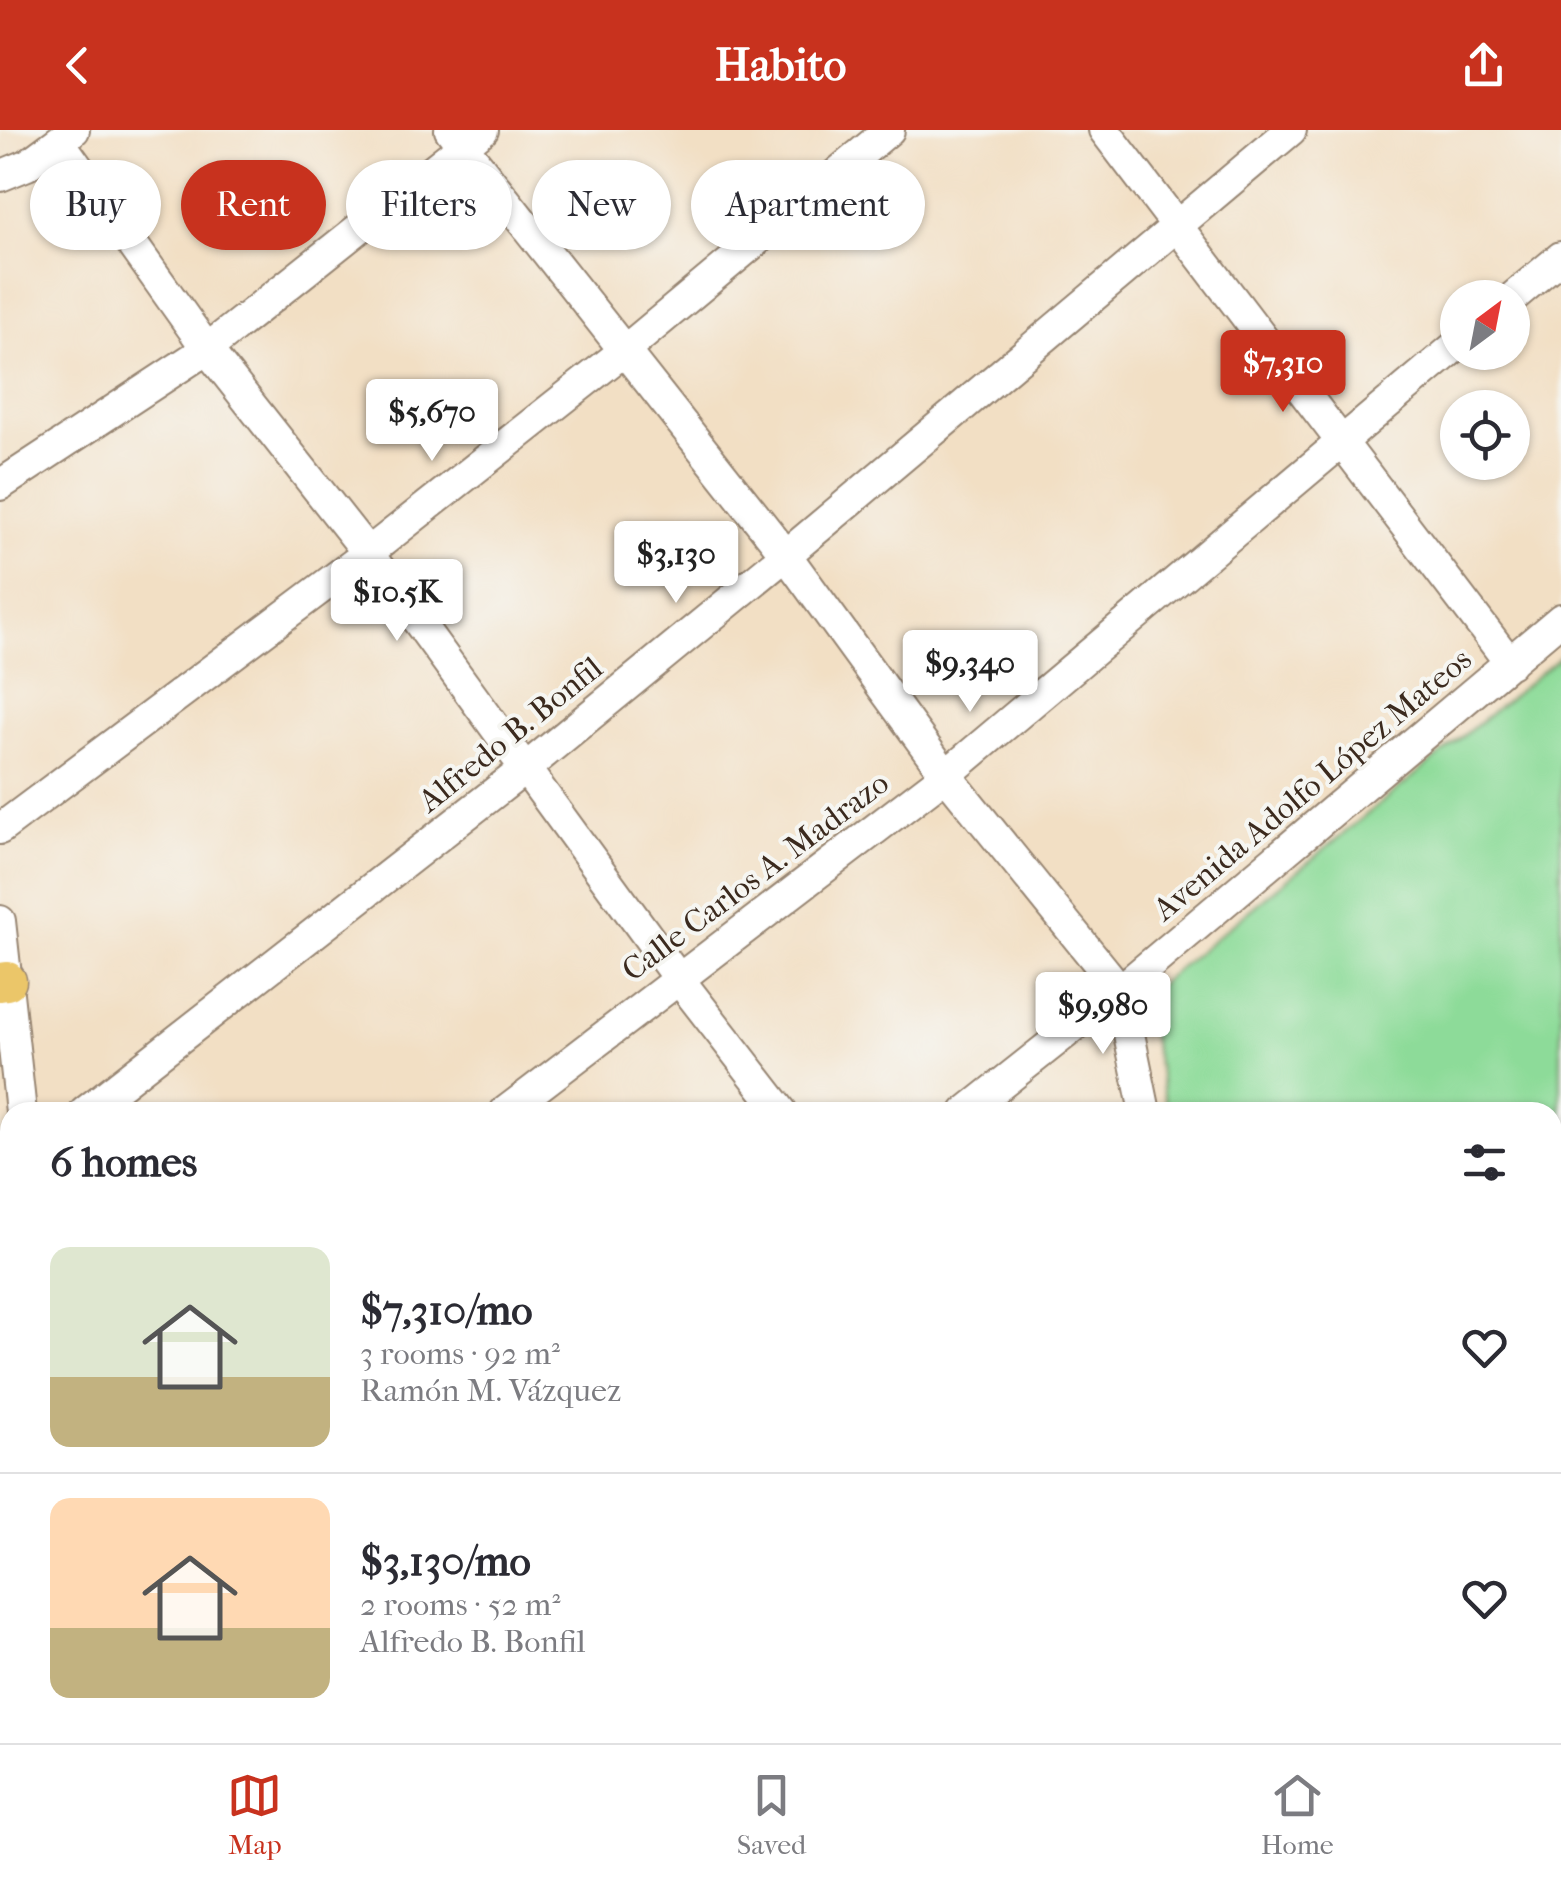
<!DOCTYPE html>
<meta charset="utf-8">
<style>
body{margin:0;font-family:"IM FELL French Canon",serif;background:#f7f7f7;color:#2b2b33;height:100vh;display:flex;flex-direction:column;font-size:38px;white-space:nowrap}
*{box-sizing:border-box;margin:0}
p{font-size:32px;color:#7c7c81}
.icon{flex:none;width:55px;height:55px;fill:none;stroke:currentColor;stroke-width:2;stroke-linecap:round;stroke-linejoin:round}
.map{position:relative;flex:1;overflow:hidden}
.side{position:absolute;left:0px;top:972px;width:1562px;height:642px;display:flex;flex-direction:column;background:#fff;border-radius:30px 30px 0 0;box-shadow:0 2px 8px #0004}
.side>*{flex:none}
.hud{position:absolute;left:30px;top:30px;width:1000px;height:90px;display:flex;gap:20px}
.needle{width:65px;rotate:32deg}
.tools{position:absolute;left:1440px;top:150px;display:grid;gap:20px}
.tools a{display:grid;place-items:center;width:90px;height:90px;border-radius:50%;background:#fff;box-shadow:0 2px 8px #0004;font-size:50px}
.price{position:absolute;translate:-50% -85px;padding:0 22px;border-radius:10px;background:#fff;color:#222;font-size:32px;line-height:65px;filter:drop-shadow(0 2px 5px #0008)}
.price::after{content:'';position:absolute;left:50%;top:60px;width:30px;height:22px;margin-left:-15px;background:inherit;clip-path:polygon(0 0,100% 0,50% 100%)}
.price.active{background:#c8321e;color:#fff}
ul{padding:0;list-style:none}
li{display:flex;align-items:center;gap:30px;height:250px;padding:0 50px}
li+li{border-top:2px solid #e1e1e2}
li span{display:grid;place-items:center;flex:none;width:280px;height:200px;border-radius:20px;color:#555}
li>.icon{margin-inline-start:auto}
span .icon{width:120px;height:120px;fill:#fffc;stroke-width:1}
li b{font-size:42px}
h2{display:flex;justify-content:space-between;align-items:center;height:120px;padding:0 50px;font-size:42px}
.chip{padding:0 35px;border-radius:45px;background:#fff;box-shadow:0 2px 8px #0004;font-size:35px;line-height:90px}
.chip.active{background:#c8321e;color:#fff}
header{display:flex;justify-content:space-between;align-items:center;height:130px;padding:0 50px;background:#c8321e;color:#fff;font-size:45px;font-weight:700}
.tabs{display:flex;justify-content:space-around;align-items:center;height:140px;border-top:2px solid #e1e1e2;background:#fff;font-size:28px;color:#7c7c81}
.tabs a{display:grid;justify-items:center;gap:5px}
.tabs .active{color:#c8321e}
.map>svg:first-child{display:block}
</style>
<header><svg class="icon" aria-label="back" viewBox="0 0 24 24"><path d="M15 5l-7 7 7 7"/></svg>Habito<svg class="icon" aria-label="share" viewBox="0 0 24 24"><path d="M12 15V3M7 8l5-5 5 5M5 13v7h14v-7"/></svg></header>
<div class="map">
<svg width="1561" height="1613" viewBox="0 0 1561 1613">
<rect width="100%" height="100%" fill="#f6f6f2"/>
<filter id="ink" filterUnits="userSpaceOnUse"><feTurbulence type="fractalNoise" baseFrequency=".01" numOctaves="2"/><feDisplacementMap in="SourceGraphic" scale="20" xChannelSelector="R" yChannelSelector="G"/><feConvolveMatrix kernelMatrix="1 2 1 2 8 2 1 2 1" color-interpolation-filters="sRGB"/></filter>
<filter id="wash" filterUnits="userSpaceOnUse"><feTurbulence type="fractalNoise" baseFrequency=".0048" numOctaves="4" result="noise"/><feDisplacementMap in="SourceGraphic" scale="40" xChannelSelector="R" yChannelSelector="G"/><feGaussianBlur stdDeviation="2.25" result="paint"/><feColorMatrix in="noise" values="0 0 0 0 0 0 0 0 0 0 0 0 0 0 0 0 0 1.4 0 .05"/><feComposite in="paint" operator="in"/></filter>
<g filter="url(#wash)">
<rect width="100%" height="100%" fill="#f2dfc4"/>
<path fill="#8ddb99" stroke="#64825c" stroke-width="2.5" d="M 1561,526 L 1561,1613 L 1309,1613 L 1307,1605 L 1552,1605 L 1552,982 L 1168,982 L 1143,867 Z"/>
</g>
<g filter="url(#ink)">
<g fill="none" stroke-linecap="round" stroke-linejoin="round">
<g stroke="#968471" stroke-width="34">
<path id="minor" d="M 450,0 L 786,425 L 946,645 L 1120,860 L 1145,982
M 1104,0 L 1510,533
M 59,11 L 207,219 L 368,423 L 678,848 L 782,982
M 0,46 L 27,35 L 74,0
M 1512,168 L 1561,127
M 0,355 L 207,219 L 483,0
M 0,699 L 368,423 L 624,221 L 889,0
M 0,791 L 21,982
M 85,982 L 526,638 L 786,425 L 1291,0
M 505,982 L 946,645 L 1458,214
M 966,982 L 1120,860 L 1561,489
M 0,1045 L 10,1039
M 69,1605 L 70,1613
M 593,1605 L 596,1613
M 1275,1605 L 1277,1613
M 971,1610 L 997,1605
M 144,1613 L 154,1605
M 554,1613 L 568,1605"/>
</g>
<g stroke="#968471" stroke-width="41">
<path id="major" d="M 0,852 L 7,851
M 0,1278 L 10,1342
M 32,1605 L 33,1613"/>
</g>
<path stroke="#968471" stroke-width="5" stroke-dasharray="2.5 8" stroke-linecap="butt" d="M 1552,1111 L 1561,1105
M 1552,1480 L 1561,1509
M 1315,1605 L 1317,1613"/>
<use href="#minor" stroke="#fff" stroke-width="30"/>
<use href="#major" stroke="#ebc669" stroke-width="38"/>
</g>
</g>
<g text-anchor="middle" stroke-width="8" stroke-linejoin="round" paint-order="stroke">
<g font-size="32" fill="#3b2a1e" stroke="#f6f6f2">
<text transform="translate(510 604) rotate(-39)" y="11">Alfredo B. Bonfil</text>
<text transform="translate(1312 654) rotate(-40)" y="11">Avenida Adolfo López Mateos</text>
<text transform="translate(755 746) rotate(-37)" y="11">Calle Carlos A. Madrazo</text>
</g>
</g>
</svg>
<div class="tools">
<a><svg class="needle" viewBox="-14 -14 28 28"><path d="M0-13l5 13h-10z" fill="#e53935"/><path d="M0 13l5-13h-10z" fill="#7c7c81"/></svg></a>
<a><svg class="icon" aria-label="locate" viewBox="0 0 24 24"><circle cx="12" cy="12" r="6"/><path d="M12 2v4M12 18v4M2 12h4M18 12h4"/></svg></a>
</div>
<b class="price active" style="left:1283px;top:285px">$7,310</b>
<b class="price" style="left:432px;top:334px">$5,670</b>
<b class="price" style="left:676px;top:476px">$3,130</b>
<b class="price" style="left:397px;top:514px">$10.5K</b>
<b class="price" style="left:970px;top:585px">$9,340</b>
<b class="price" style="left:1103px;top:927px">$9,980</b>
<div class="hud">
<a class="chip">Buy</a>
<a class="chip active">Rent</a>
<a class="chip">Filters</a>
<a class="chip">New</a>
<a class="chip">Apartment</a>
</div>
<section class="side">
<h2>6 homes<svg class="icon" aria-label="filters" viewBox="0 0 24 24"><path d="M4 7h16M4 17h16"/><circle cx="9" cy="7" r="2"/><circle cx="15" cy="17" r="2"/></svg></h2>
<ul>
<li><span style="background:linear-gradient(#dfe7d0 65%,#c2b280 0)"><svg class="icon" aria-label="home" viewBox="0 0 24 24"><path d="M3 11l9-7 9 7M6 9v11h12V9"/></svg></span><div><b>$7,310/mo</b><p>3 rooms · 92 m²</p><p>Ramón M. Vázquez</p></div><svg class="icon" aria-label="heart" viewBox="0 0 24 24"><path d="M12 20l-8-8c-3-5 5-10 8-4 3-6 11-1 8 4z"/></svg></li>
<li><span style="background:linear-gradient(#ffd9b3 65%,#c2b280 0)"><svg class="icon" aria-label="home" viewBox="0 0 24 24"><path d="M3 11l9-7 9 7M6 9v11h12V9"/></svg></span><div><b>$3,130/mo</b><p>2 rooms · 52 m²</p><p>Alfredo B. Bonfil</p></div><svg class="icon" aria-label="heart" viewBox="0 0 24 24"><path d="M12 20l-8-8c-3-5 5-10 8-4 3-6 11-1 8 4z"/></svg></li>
</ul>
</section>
</div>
<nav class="tabs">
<a class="active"><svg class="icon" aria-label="map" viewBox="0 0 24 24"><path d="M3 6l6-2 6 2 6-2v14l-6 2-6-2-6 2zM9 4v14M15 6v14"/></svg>Map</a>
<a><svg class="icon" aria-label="saved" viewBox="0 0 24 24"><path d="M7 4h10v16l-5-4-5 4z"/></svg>Saved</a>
<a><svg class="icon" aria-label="home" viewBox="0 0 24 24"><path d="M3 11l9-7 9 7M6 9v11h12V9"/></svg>Home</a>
</nav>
